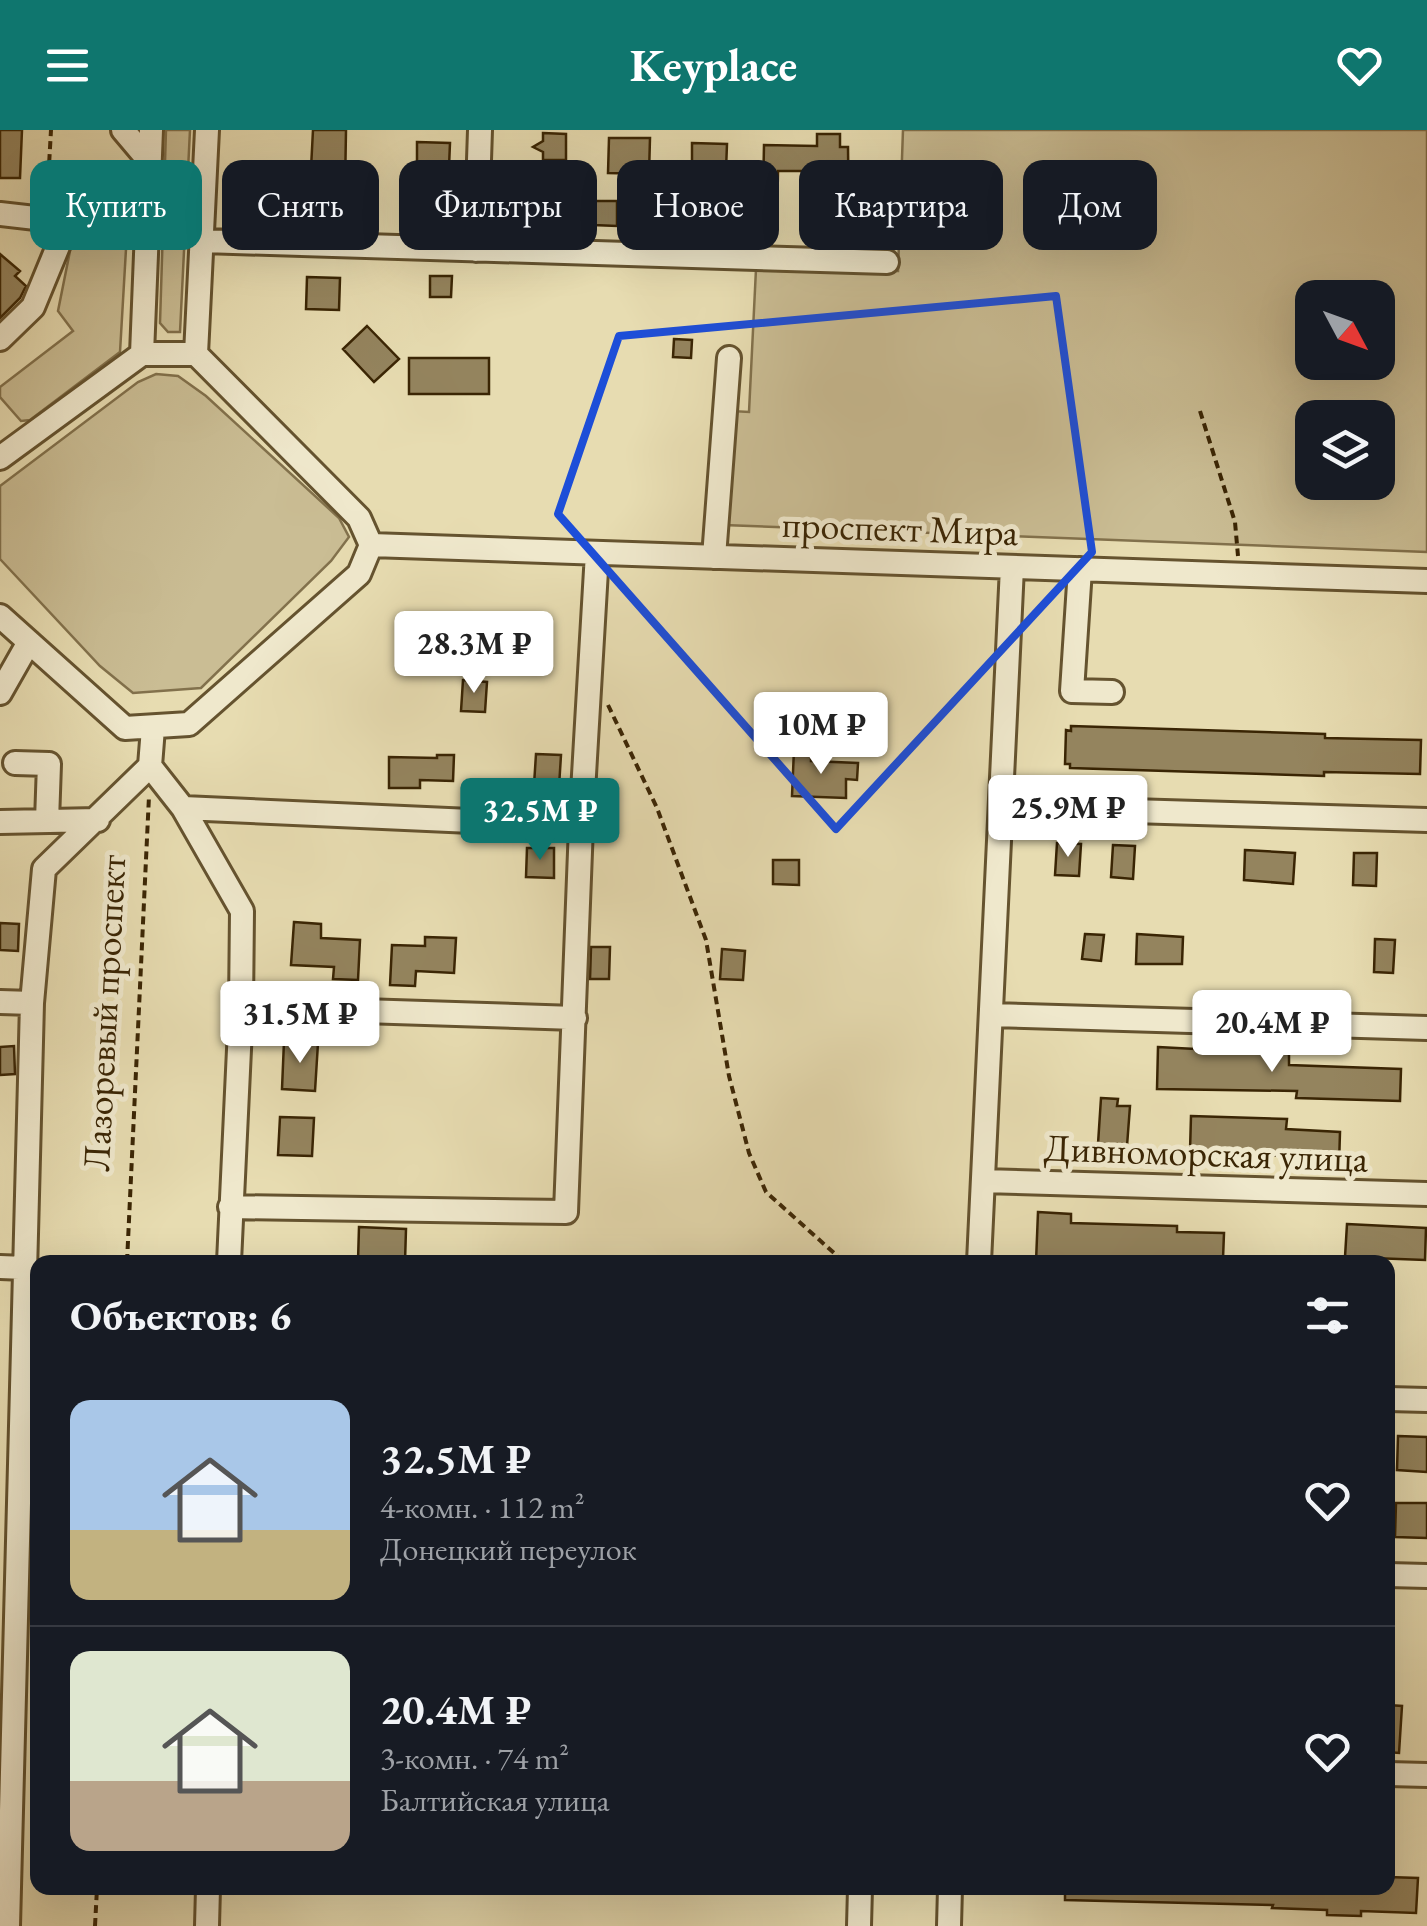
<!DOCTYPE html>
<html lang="ru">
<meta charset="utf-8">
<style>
body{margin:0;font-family:"EB Garamond",serif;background:#242831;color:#f1f3f6;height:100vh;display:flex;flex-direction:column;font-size:38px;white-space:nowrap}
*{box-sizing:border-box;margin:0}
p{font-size:32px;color:#9ea1a6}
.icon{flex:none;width:55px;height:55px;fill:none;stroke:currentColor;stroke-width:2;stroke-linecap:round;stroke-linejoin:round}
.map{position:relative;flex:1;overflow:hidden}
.sheet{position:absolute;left:30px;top:1125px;width:1365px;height:640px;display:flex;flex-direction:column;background:#171b24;border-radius:20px;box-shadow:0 10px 40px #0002}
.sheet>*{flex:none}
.banner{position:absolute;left:30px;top:30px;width:1368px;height:90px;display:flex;gap:20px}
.needle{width:65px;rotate:131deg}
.fabs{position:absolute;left:1295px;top:150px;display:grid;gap:20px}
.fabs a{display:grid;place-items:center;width:100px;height:100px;border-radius:20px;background:#171b24;box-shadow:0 10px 40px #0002;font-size:50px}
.price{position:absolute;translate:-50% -85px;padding:0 22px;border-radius:10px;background:#fff;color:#222;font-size:32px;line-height:65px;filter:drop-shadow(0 2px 5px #0008)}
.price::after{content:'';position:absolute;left:50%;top:60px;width:30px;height:22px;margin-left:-15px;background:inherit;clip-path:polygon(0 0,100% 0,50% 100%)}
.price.active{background:#0f766e;color:#fff}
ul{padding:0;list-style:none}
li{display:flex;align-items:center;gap:30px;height:250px;padding:0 40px}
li+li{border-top:2px solid #363941}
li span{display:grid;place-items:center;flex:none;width:280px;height:200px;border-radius:20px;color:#555}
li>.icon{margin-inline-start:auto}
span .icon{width:120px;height:120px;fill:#fffc;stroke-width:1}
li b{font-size:42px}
h2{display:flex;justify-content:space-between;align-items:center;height:120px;padding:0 40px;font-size:42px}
.tag{padding:0 35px;border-radius:20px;background:#171b24;box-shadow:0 10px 40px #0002;font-size:35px;line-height:90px}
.tag.active{background:#0f766e;color:#fff}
header{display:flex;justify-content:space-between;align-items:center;height:130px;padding:0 40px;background:#0f766e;color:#fff;font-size:45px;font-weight:700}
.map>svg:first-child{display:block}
</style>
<header><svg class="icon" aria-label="menu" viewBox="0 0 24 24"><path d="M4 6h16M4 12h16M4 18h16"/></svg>Keyplace<svg class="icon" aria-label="heart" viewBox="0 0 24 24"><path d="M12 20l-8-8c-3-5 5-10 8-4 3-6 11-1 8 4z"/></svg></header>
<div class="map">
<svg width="1427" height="1796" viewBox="0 0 1427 1796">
<rect width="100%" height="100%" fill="#e7dcb1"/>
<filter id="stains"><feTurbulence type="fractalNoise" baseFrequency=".002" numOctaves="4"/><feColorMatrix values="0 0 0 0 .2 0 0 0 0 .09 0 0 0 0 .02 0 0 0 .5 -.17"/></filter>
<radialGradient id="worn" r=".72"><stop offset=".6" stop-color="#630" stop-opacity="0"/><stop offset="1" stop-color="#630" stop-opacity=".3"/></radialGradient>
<path fill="#cabd94" stroke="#82714c" stroke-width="2.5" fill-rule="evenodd" d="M 166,0 L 190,0 L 180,202 L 168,202 L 160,193 Z
M 903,0 L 1427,0 L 1427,422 L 724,395 L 732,281 L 749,282 L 756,139 L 898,141 ZM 1312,168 L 1378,168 L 1378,232 L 1312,232 ZM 1312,288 L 1378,288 L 1378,352 L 1312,352 Z
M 88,104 L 116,110 L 126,119 L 120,222 L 30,290 L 21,291 L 0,267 L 0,257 L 73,201 L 58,181 L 72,111 Z
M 156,244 L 178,246 L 206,266 L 339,388 L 349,407 L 331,431 L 201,558 L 133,563 L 100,536 L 0,429 L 0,356 L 138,252 Z"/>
<path fill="#94845e" stroke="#3a2504" stroke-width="2.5" d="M 0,0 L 22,0 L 20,48 L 0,48 Z
M 313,0 L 346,0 L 345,60 L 351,60 L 350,97 L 308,96 Z
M 543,3 L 566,4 L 566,30 L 543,30 L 543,22 L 533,17 L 543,11 Z
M 817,4 L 840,4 L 840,17 L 848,17 L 849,99 L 823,99 L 824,54 L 816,54 L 816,41 L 778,41 L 777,92 L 735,90 L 736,63 L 763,64 L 764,15 L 817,16 Z
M 609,8 L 650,8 L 649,44 L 608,43 Z
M 417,12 L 450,13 L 447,84 L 417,83 Z
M 692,13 L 727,14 L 726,40 L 692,39 Z
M 509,61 L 539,62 L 538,91 L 508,87 Z
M 658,64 L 696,65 L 694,96 L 657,95 Z
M 594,71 L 617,71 L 617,96 L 593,95 Z
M 0,124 L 20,141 L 15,146 L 26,156 L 20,168 L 0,188 Z
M 430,146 L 452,146 L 451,167 L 430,167 Z
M 307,147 L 340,148 L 339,180 L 306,179 Z
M 367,196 L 399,229 L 374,252 L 343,219 Z
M 674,209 L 692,210 L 691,228 L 673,227 Z
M 409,228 L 489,228 L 489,264 L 409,264 Z
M 463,550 L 487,552 L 485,582 L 461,581 Z
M 1071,596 L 1325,604 L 1325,608 L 1421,610 L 1420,644 L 1324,642 L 1324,646 L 1070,638 L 1070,634 L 1065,634 L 1066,600 L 1071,601 Z
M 794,619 L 811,620 L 811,631 L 858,633 L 857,650 L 846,649 L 846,668 L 792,666 Z
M 536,624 L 561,625 L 559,657 L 534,655 Z
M 437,625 L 454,625 L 453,651 L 420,650 L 420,658 L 389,658 L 389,627 L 437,628 Z
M 1057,713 L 1081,714 L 1079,746 L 1055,745 Z
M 1113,715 L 1135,716 L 1133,749 L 1111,747 Z
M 527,718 L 554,718 L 554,748 L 526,747 Z
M 1245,720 L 1295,723 L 1293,754 L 1244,750 Z
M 1354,723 L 1377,723 L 1376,756 L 1353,755 Z
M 773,730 L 799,730 L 799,755 L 773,754 Z
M 294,792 L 321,794 L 321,808 L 360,810 L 358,850 L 333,849 L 334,837 L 291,835 Z
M 0,793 L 19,794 L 18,821 L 0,820 Z
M 1085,804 L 1104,805 L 1101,831 L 1082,829 Z
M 1137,804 L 1183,807 L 1182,834 L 1136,834 Z
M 425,807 L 456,808 L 454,843 L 416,841 L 415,856 L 390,855 L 392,815 L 425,816 Z
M 1375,809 L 1395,810 L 1393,843 L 1374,842 Z
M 591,817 L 610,817 L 609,849 L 590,849 Z
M 722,819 L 745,821 L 743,850 L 720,849 Z
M 284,911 L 318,913 L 315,961 L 282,959 Z
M 14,916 L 15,944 L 0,945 L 0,917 Z
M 1158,917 L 1289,924 L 1289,935 L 1401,939 L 1400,971 L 1296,968 L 1297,961 L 1157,959 Z
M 1101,968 L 1118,969 L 1117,976 L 1130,976 L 1127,1016 L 1098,1014 Z
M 1191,986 L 1287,989 L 1286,999 L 1340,1002 L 1339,1035 L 1321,1034 L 1322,1028 L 1190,1021 Z
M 280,987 L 314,988 L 312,1026 L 278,1025 Z
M 1038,1082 L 1071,1084 L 1071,1093 L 1177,1096 L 1177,1102 L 1224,1103 L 1223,1129 L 1176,1128 L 1176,1132 L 1166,1132 L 1069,1128 L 1069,1132 L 1036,1132 Z
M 1347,1094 L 1426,1098 L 1425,1130 L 1345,1127 Z
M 359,1097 L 406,1099 L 405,1132 L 358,1131 Z
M 1398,1306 L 1427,1307 L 1427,1342 L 1397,1340 Z
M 1396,1373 L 1427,1373 L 1427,1408 L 1395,1407 Z
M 1388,1575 L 1402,1576 L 1399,1623 L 1388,1622 Z
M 1388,1747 L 1418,1748 L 1416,1783 L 1361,1781 L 1361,1786 L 1327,1785 L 1327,1780 L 1272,1778 L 1273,1775 L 1065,1770 L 1065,1758 L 1388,1758 Z"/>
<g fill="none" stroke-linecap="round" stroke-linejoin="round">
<g stroke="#65532f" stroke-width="28">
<path id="minor" d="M 123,0 L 150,32
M 0,84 L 148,101
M 203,111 L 887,132
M 476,120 L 480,0
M 0,209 L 33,177 L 68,92
M 142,224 L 151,0
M 196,224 L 207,0
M 0,328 L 142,224 L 196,224
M 371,415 L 1427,451
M 714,427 L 729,228
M 1080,439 L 1072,561 L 1112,562
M 0,486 L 125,598 L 189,594 L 359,444 L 371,415 L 359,388 L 196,224
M 0,563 L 29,512
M 15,633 L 49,634 L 47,691
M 150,636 L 183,678 L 242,781 L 241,877 L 229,1132
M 1001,677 L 1427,690
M 183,678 L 581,696
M 0,692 L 98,690
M 0,872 L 32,873
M 241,877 L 575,888
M 991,885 L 1427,898
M 983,1051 L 1427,1064
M 230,1077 L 566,1082 L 581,696 L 597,423
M 979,1132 L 1012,437
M 0,1137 L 25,1138
M 1388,1269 L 1427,1270
M 1388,1445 L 1427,1446
M 1388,1644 L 1427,1645
M 8,1796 L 32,873 L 44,739 L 150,636 L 153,598
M 207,1796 L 208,1758
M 859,1796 L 860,1758
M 949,1796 L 950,1758"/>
</g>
<path stroke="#3a2504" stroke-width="4" stroke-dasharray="8 5" stroke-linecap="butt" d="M 47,71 L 51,0
M 1200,281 L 1235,392 L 1238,426
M 608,575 L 657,678 L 706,810 L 729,946 L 749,1023 L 766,1062 L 844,1132
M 127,1132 L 149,666
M 95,1796 L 97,1758"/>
<use href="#minor" stroke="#efe8cc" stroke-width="22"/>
</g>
<path fill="none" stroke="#1d4ed8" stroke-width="8" stroke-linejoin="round" d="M 1056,166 L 1092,422 L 836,699 L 558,384 L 619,206 Z"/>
<g text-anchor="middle" stroke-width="10" stroke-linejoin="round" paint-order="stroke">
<g font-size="38" fill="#3a2504" stroke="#efe8cc">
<text transform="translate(900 398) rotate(2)" y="13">проспект Мира</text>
<text transform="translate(104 883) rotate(-87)" y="13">Лазоревый проспект</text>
<text transform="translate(1206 1023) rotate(2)" y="13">Дивноморская улица</text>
</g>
</g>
<rect width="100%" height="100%" filter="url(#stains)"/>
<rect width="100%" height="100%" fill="url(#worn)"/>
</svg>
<div class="fabs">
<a><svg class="needle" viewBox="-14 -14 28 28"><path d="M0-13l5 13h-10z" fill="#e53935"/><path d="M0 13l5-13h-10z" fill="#9ea1a6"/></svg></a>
<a><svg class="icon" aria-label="layers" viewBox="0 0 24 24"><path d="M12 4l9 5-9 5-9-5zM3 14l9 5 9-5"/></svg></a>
</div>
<b class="price" style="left:474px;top:566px">28.3M ₽</b>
<b class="price" style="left:821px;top:647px">10M ₽</b>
<b class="price" style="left:1068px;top:730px">25.9M ₽</b>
<b class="price active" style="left:540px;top:733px">32.5M ₽</b>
<b class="price" style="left:300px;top:936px">31.5M ₽</b>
<b class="price" style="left:1272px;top:945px">20.4M ₽</b>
<div class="banner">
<a class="tag active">Купить</a>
<a class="tag">Снять</a>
<a class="tag">Фильтры</a>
<a class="tag">Новое</a>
<a class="tag">Квартира</a>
<a class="tag">Дом</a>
</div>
<section class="sheet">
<h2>Объектов: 6<svg class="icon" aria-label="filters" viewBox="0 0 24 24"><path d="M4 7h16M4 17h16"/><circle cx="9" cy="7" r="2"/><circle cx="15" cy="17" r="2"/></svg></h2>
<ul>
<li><span style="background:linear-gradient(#a9c7e8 65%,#c2b280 0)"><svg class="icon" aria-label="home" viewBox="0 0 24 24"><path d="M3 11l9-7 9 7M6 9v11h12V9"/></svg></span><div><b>32.5M ₽</b><p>4-комн. · 112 m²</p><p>Донецкий переулок</p></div><svg class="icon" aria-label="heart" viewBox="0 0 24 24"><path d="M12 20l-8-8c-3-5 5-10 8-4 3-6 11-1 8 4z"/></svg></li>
<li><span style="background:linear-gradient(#dfe7d0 65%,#b9a48a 0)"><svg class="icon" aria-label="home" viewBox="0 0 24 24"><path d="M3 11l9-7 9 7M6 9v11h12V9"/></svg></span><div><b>20.4M ₽</b><p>3-комн. · 74 m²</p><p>Балтийская улица</p></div><svg class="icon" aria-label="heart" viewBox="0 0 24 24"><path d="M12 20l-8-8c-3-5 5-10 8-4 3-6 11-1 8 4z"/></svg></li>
</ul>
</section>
</div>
